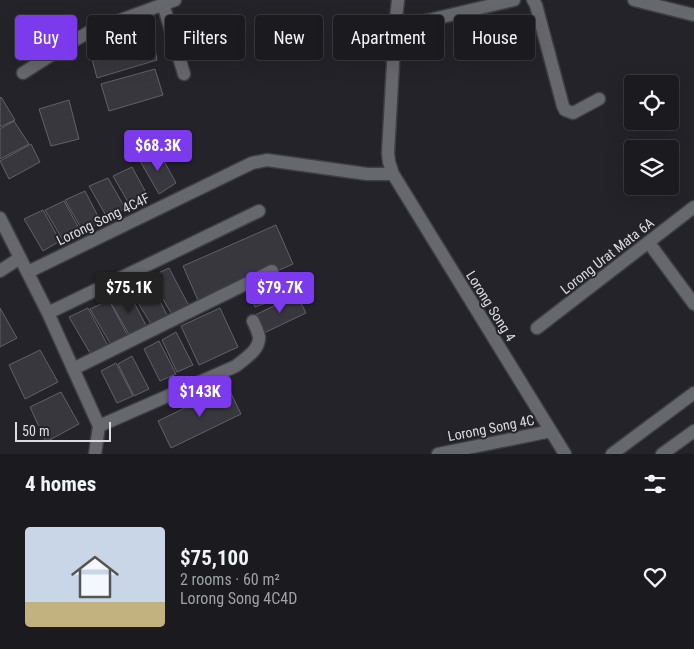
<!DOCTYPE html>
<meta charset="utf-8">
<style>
body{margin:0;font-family:"Roboto Condensed",sans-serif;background:#232328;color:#f1f3f6;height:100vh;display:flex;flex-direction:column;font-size:19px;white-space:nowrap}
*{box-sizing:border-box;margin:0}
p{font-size:16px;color:#9fa1a4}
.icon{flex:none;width:28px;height:28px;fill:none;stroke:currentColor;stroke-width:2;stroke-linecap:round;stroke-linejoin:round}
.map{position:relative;height:454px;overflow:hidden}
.drawer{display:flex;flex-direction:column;background:#1a1a1f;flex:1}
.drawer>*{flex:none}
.guide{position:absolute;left:15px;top:15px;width:665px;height:45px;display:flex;gap:10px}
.fabs{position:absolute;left:624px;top:75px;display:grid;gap:10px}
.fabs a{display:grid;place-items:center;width:55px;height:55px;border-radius:5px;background:#1a1a1f;box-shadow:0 5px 20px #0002,0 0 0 1px #38383d;font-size:25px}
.scale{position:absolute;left:15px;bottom:12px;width:96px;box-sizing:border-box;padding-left:5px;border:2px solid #dddde1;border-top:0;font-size:14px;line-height:18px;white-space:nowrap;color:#dddde1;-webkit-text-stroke:4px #232329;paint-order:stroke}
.price{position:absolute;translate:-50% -42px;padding:0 11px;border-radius:5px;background:#7c3aed;color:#fff;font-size:16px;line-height:32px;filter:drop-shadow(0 1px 2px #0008)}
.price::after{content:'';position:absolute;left:50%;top:30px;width:15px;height:11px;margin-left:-8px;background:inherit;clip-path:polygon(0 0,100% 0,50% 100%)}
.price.selected{background:#222;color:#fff}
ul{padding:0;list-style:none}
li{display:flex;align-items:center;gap:15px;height:125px;padding:0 25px}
li span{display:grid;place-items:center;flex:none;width:140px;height:100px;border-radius:5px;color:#555}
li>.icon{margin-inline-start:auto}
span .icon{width:60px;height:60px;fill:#fffc;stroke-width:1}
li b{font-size:21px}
h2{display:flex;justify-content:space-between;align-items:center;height:60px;padding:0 25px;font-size:21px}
.chip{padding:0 18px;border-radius:5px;background:#1a1a1f;box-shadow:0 5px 20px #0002,0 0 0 1px #38383d;font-size:18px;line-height:45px}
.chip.selected{background:#7c3aed;color:#fff}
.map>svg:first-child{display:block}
</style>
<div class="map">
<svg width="694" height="454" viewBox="0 0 694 454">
<rect width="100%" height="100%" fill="#232329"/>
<path fill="#38373e" stroke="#616169" d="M 152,33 L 157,60 L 97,78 L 90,51 Z
M 155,69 L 163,95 L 109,111 L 101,84 Z
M 1,97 L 15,120 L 0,127 L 0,98 Z
M 69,100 L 79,139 L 51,146 L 39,109 Z
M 14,121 L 29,144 L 0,159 L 0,129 Z
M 31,144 L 40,162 L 9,179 L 0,161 Z
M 159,152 L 176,183 L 159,194 L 140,161 Z
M 132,167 L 149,198 L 132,209 L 113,176 Z
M 108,178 L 125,208 L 108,219 L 89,186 Z
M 85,191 L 101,222 L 84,233 L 65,200 Z
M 64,201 L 81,232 L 64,242 L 45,210 Z
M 43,210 L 60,241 L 43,251 L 24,219 Z
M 276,225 L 293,264 L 200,305 L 183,266 Z
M 169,268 L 189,306 L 171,313 L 150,277 Z
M 289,278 L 295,293 L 255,307 L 250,291 Z
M 149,279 L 168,317 L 151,324 L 129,288 Z
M 128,291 L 148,329 L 130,336 L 109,300 Z
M 297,295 L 306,313 L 264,333 L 255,315 Z
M 109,300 L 129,338 L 111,345 L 90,309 Z
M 0,308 L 17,338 L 0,347 Z
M 88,308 L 108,346 L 90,353 L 69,317 Z
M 220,308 L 238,347 L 199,365 L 181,326 Z
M 176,332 L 193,365 L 177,372 L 162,340 Z
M 159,341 L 176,374 L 160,381 L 144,349 Z
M 40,350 L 58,382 L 25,399 L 9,365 Z
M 132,356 L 149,389 L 134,396 L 118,364 Z
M 116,363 L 133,396 L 117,403 L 101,371 Z
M 228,387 L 241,414 L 171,448 L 158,421 Z
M 61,392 L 79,424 L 46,442 L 30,407 Z"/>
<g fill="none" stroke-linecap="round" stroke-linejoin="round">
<g stroke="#3e3e44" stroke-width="15">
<path id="minor" d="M 398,0 L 395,28 L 388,153 L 389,162 L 393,174 L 565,454
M 533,0 L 536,5 L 563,106 L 565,110 L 573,113 L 599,99
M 634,0 L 694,15
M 163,4 L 184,74
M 395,28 L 514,0
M 23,73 L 75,40 L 91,31 L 175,0
M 0,218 L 48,313 L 99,426 L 95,454
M 649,243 L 694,304
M 0,271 L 20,258
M 28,272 L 252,163 L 267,160 L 367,174 L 393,174
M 48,313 L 259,211
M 537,328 L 694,207
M 73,369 L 272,271
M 99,426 L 236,366 C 244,359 260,350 259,337 C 258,331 255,326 253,321
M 438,454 L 551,431
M 612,454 L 694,393
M 662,454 L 694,431"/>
</g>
<use href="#minor" stroke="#67676e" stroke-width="12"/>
</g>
<g text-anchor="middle" stroke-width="4" stroke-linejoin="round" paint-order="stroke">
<g font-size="14" fill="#dddde1" stroke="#232329">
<text transform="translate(103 219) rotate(-26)" y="5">Lorong Song 4C4F</text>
<text transform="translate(607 256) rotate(-38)" y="5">Lorong Urat Mata 6A</text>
<text transform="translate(491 306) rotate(58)" y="5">Lorong Song 4</text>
<text transform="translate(491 428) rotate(-11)" y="5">Lorong Song 4C</text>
</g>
</g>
</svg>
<div class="fabs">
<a><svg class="icon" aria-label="locate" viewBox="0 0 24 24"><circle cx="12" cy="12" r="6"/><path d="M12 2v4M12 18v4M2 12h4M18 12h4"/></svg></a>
<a><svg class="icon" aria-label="layers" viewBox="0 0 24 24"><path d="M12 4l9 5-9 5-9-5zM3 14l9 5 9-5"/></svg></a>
</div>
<div class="scale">50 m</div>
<b class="price" style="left:158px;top:172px">$68.3K</b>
<b class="price selected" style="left:129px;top:314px">$75.1K</b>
<b class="price" style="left:280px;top:314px">$79.7K</b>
<b class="price" style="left:200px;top:418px">$143K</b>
<div class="guide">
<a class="chip selected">Buy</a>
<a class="chip">Rent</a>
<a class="chip">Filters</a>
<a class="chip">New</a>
<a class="chip">Apartment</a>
<a class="chip">House</a>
</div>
</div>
<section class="drawer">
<h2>4 homes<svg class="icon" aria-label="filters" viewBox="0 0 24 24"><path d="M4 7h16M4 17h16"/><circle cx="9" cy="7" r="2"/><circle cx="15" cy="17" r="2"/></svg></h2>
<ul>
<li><span style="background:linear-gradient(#c9d6e8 75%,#c2b280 0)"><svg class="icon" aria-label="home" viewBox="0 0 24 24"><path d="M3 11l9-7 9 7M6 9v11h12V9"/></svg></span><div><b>$75,100</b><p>2 rooms · 60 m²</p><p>Lorong Song 4C4D</p></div><svg class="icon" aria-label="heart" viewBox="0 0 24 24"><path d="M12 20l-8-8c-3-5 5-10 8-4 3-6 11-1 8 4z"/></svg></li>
</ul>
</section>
